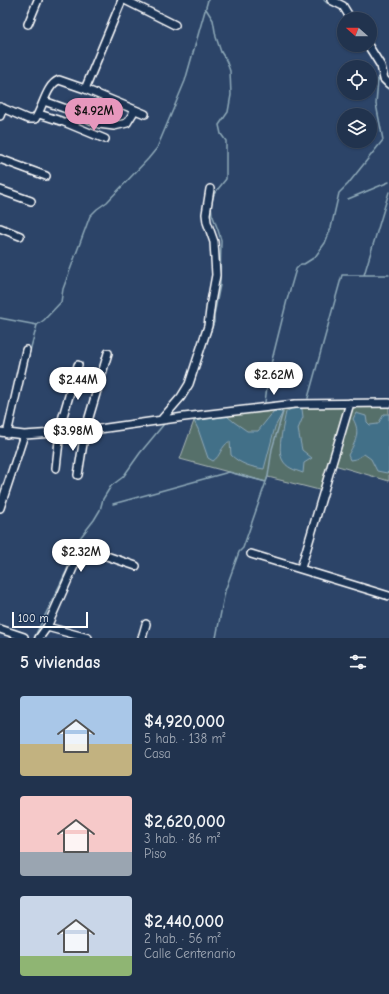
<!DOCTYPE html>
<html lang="es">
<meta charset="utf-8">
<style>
body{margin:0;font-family:"Comic Neue",sans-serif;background:#2d3f58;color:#f1f3f6;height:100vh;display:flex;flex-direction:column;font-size:15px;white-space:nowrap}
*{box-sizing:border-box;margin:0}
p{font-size:13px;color:#a2aab6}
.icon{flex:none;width:22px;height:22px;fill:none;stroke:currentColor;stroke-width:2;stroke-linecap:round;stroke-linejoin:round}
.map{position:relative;height:638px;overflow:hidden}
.details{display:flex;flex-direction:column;background:#21334e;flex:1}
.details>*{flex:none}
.needle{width:26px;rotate:291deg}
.buttons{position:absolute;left:337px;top:12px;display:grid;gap:8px}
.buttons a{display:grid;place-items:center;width:40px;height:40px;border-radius:50%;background:#21334e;box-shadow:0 1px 3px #0004,0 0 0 1px #3e4e66;font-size:20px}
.scale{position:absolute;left:12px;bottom:10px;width:76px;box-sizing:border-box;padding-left:4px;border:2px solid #fff;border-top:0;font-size:11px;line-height:14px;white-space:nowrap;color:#fff;-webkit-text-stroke:3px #1d3557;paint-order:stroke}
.price{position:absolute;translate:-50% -34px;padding:0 9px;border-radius:14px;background:#fff;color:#222;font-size:13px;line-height:26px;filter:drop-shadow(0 1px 2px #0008)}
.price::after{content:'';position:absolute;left:50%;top:24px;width:12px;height:9px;margin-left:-6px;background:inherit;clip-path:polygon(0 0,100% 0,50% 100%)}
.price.on{background:#e797bd;color:#111}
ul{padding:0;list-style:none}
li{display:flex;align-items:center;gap:12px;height:100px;padding:0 20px}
li span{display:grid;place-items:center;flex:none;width:112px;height:80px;border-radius:4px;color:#555}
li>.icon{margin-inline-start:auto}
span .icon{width:48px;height:48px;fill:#fffc;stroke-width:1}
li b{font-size:17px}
h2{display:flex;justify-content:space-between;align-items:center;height:48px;padding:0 20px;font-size:17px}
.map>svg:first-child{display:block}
</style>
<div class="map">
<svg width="389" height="638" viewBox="0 0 389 638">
<rect width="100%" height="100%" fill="#2c4468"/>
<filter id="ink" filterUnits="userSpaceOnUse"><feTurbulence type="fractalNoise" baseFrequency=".025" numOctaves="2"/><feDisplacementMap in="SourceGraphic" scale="8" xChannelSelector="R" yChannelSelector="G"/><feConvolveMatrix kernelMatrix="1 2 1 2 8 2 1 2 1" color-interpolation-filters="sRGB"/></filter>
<g filter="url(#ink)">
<path fill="#566f6b" stroke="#aab7b5" d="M 283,407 L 389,407 L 389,481 L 331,464 L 323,491 L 268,477 L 266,482 L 180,459 L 194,421 Z"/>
<path fill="#436f88" stroke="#8ea9b8" d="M 294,407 L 302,409 L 303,417 L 298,429 L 300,440 L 302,450 L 312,458 L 304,463 L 303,473 C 295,470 286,468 282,459 C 277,450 284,422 286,412 Z
M 274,411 L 283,412 L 275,427 L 264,469 C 251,467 240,464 231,455 L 230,441 C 220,447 221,456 213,461 L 208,458 L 198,429 L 194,421 L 227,416 L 234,422 L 247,431 L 258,431 Z
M 356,413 L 366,416 L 367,422 L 370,425 L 378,424 L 384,414 L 389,414 L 389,471 L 387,473 L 377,471 L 371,459 L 364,454 L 356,459 L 350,460 L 348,455 C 355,443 361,432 353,419 Z"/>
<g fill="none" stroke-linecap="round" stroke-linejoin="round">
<path stroke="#8ea9b8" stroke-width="1.5" d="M 324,0 L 327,3 L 332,4
M 342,10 L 347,19
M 362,45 L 375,62
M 377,79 L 389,90
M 348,199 L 389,182
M 364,275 L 389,192
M 0,318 L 37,325
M 204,350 L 214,322 L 214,315 L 220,285 L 221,240 L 218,230 L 212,214 L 211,205 L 214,194 L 226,179 L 226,141 L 221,134 L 219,125 L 228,112 L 231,95 L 230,71 L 226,60 L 221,52 L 216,37 L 213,20 L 206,9
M 26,366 L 37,325 L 44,320 L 61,302 L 63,289 L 90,216 L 97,209 L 107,202 L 148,159 L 157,148 L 185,81 L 208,0
M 308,398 L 342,275 L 389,275
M 265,402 L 269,372 L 287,300 L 296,269 L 301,264 L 304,264 L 315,257 L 325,243 L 331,228 L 339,193 L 348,184 L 383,140 L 376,104 L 379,68
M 170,415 C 183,401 192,390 197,371
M 113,504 L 229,472 L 266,482
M 34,638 L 66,572 L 80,538 L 94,520 L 100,510 L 103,499 L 111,486 L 123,477 L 140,453 L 164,424
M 216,638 L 225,591 L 239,552 L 243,548 L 268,476 L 272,449 L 283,412 L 278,411"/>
<g stroke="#fff" stroke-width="10">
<path id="minor" d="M 125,0 L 175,25
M 331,0 L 343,6 L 351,19
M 28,24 L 38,0
M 368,45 L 381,66 L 384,79 L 389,84
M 85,89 L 122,0
M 44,101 L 75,112 L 99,124 L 114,126 L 127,123 L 135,110
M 0,107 L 28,119 L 35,119 C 43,108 46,85 59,80 L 85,89 L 145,114
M 39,114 L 64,122 L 105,139
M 0,116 L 3,108
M 0,159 L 46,176
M 0,190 L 31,201
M 0,228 L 20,236
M 161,420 L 181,397 L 189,384 L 208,326 L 211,302 L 216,275 L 214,242 L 207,222 L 206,214 L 210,189
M 0,432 L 24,435 L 85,431 L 184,417 L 295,404 L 389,403
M 7,434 L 26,350
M 56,468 L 61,423 L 78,365
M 78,475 L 85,431 L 108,353
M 0,508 L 24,435
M 251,554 L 389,596
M 301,568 L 350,403
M 47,627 L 81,550 L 86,549 L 136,566
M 0,629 L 24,637
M 39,638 L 47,627 L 88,638
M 142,638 L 146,624"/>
</g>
<use href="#minor" stroke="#1d3557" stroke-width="7"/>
</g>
</g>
</svg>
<div class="buttons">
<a><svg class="needle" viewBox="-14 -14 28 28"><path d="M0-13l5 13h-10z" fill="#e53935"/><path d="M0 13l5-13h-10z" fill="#a2aab6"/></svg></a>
<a><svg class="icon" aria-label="locate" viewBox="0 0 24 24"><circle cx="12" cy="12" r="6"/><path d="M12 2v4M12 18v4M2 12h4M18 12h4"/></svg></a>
<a><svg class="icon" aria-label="layers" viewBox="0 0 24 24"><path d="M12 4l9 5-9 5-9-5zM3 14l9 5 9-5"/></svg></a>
</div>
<div class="scale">100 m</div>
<b class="price on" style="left:94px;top:132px">$4.92M</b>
<b class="price" style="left:274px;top:396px">$2.62M</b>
<b class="price" style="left:78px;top:401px">$2.44M</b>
<b class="price" style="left:73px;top:452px">$3.98M</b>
<b class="price" style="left:81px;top:573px">$2.32M</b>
</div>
<section class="details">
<h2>5 viviendas<svg class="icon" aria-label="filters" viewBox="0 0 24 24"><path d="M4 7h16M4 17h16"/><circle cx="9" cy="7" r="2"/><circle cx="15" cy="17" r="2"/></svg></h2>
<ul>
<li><span style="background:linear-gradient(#a9c7e8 60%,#c2b280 0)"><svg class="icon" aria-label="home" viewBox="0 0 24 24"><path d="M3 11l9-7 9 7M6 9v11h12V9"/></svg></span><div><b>$4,920,000</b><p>5 hab. · 138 m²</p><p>Casa</p></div></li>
<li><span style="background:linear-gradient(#f6c9c9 70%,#9aa5b1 0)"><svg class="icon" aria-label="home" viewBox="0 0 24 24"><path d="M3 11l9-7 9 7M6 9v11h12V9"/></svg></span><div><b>$2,620,000</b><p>3 hab. · 86 m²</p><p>Piso</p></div></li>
<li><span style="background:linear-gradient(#c9d6e8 75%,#8fb573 0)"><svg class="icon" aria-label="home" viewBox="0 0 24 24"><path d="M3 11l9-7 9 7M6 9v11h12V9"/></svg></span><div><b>$2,440,000</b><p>2 hab. · 56 m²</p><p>Calle Centenario</p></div></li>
</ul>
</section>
